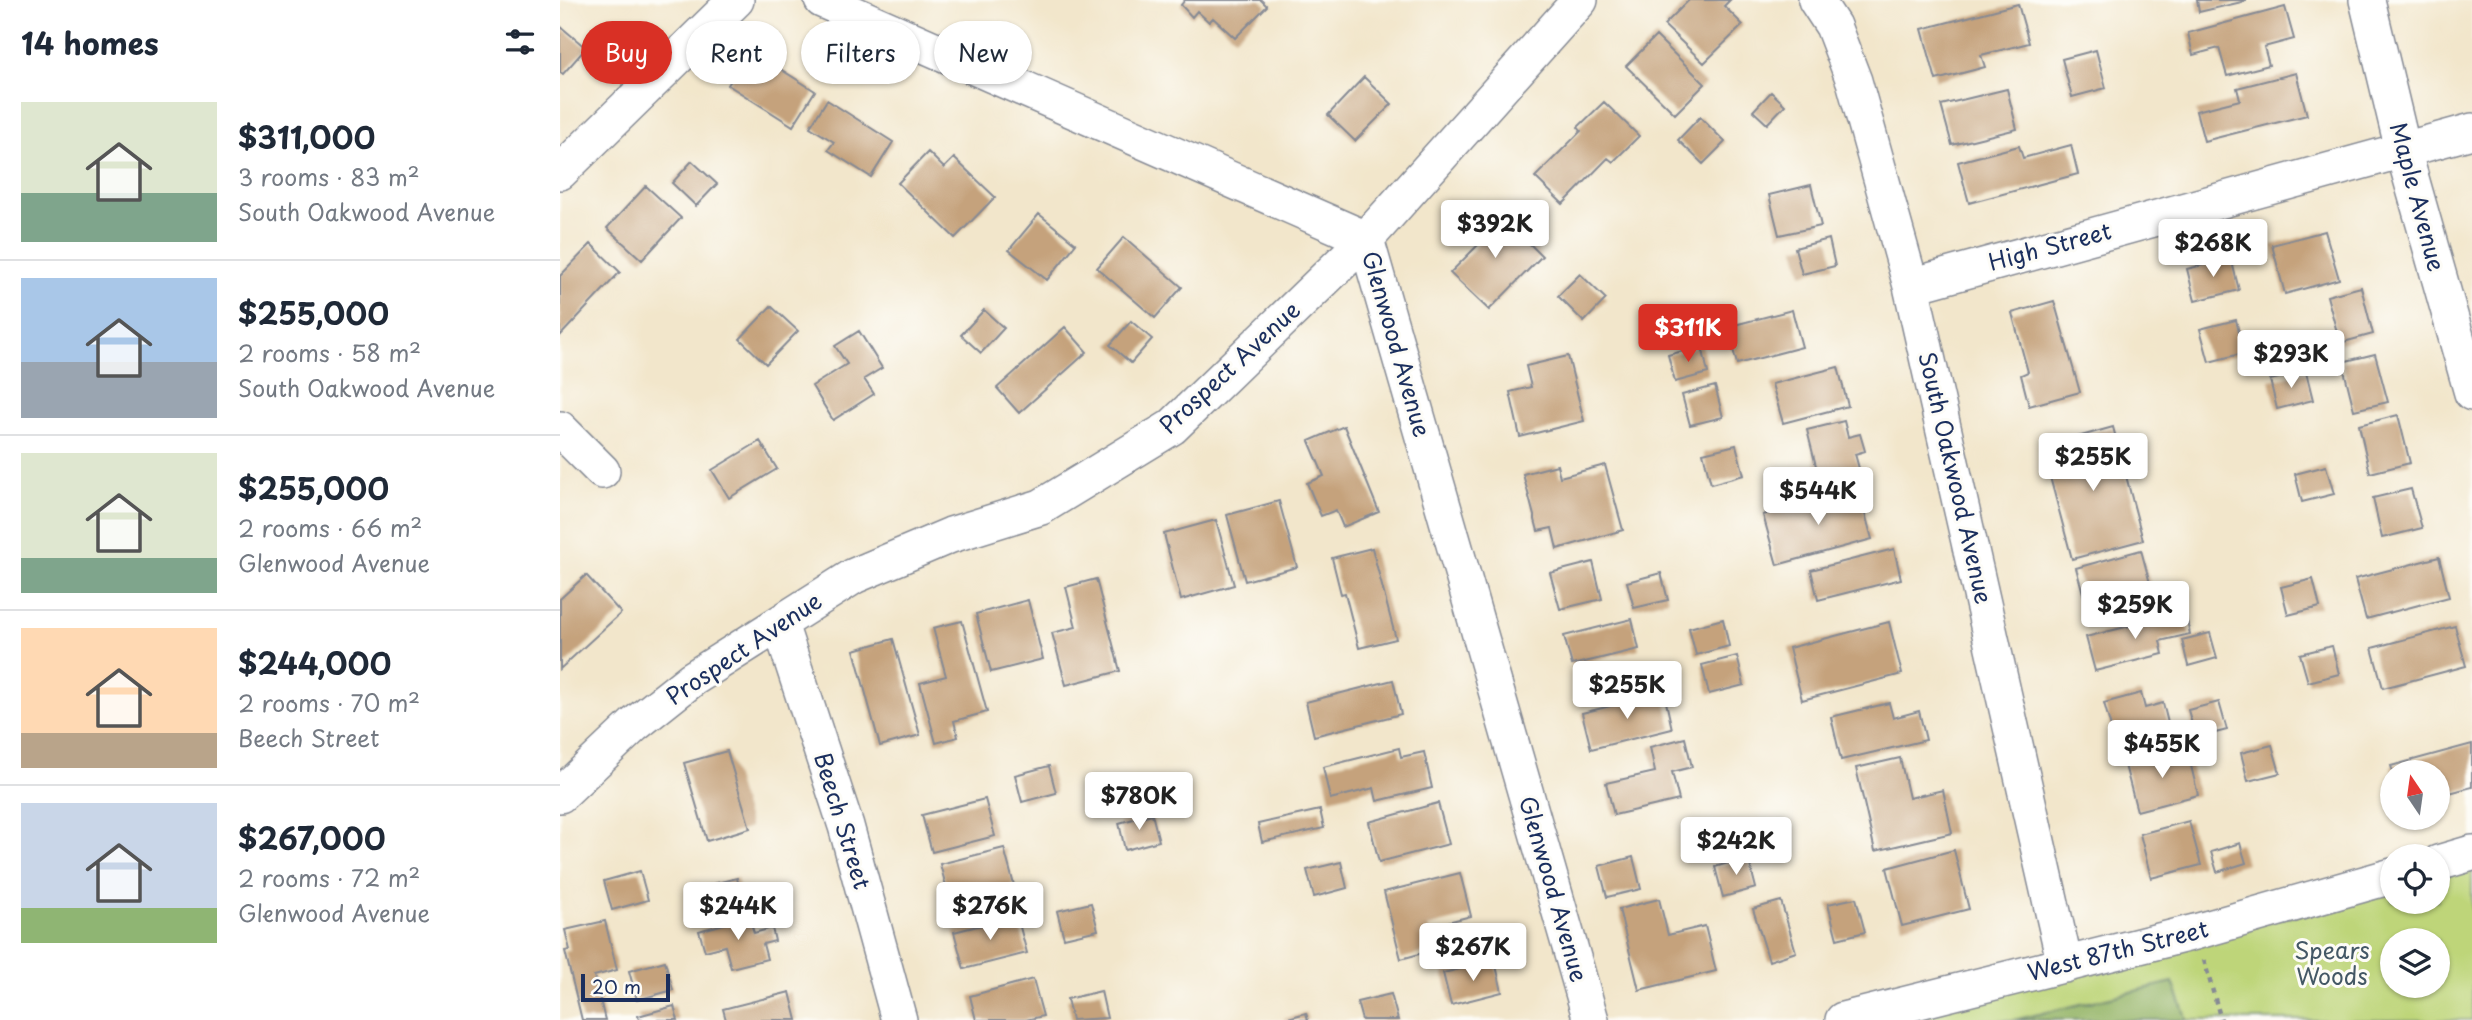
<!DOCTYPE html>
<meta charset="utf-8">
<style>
body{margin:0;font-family:"Playpen Sans",sans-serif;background:#f6f6f7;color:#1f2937;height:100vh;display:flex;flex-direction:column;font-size:26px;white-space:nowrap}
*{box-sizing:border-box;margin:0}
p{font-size:23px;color:#747a83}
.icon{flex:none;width:38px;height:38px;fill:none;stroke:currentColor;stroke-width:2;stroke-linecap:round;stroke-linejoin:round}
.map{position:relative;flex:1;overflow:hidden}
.details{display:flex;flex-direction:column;background:#fff;width:560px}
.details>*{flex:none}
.guide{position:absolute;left:21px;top:21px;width:665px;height:63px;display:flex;gap:14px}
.needle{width:46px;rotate:347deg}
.controls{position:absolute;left:1820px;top:760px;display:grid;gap:14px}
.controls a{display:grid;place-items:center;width:70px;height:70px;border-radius:50%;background:#fff;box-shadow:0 2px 5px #0004;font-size:35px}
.scale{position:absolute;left:21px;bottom:18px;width:89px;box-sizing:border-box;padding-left:7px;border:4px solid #1b2f5e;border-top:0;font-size:19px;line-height:24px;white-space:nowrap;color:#1b2f5e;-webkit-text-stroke:5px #fdfcf7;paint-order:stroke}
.price{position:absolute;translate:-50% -60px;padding:0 16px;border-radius:7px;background:#fff;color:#222;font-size:23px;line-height:46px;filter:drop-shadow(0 2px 4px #0008)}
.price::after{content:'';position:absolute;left:50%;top:42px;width:21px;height:16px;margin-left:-10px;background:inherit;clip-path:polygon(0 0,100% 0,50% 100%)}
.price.current{background:#d93025;color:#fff}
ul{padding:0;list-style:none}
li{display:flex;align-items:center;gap:21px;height:175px;padding:0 21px}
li+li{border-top:2px solid #e0e1e3}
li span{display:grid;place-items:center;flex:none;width:196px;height:140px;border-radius:0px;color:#555}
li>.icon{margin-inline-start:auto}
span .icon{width:84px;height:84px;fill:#fffc;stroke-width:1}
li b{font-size:30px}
h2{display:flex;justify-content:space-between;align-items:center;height:84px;padding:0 21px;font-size:30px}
.tag{padding:0 24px;border-radius:32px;background:#fff;box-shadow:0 2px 5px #0004;font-size:24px;line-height:63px}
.tag.current{background:#d93025;color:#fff}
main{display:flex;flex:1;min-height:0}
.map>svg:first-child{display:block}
</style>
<main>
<section class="details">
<h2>14 homes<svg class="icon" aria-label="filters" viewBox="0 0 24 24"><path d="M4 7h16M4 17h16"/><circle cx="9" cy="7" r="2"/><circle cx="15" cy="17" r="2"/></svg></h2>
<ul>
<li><span style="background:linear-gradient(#dfe7d0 65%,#7fa58c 0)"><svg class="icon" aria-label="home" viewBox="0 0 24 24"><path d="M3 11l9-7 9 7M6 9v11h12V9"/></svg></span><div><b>$311,000</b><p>3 rooms · 83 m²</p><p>South Oakwood Avenue</p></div></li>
<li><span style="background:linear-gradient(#a9c7e8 60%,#9aa5b1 0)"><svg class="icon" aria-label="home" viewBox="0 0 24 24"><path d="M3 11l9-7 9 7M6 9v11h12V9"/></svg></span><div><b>$255,000</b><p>2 rooms · 58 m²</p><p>South Oakwood Avenue</p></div></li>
<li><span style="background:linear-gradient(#dfe7d0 75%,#7fa58c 0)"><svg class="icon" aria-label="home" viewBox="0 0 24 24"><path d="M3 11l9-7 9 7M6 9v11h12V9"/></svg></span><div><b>$255,000</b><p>2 rooms · 66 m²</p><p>Glenwood Avenue</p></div></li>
<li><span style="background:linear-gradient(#ffd9b3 75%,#b9a48a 0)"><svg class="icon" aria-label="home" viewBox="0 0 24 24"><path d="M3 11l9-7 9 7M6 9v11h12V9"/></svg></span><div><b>$244,000</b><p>2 rooms · 70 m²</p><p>Beech Street</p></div></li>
<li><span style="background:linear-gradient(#c9d6e8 75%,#8fb573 0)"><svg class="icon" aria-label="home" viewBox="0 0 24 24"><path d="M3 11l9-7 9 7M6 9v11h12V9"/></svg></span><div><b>$267,000</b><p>2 rooms · 72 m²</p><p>Glenwood Avenue</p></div></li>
</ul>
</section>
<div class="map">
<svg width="1912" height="1020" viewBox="0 0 1912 1020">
<rect width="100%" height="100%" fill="#fdfcf7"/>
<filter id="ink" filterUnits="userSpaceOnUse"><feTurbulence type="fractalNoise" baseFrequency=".0143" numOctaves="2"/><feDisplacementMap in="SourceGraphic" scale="14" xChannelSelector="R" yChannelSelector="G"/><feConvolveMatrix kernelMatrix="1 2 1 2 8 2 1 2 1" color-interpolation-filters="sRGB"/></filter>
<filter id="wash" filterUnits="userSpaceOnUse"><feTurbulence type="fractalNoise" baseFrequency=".00686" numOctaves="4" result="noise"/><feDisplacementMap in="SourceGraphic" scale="28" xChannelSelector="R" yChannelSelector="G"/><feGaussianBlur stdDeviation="1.57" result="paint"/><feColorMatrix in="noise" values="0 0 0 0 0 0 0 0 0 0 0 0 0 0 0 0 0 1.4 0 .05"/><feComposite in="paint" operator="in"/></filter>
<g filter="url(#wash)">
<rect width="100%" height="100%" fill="#f2e6cb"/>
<path fill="#bed579" stroke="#6c826c" stroke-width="2" fill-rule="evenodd" d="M 1912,869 L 1912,1020 L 1323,1020 L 1832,890 L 1832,901 L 1878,901 L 1878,878 ZM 1832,940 L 1878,940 L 1878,985 L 1832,985 Z"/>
<path fill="#96b669" stroke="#587264" stroke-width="2" d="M 1613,982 L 1627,1020 L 1454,1020 Z"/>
<g id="blocks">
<path fill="#c5a27c" d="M 625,0 L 701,0 L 707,6 L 675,38 L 653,18 L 649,22 L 637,11 L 632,17 L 621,5 Z
M 1129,0 L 1170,0 L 1164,6 L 1183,25 L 1144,63 L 1104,25 Z
M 1637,0 L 1686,0 L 1686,1 L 1639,12 Z
M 1458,4 L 1469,43 L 1421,55 L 1425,67 L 1376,80 L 1362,29 Z
M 1725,7 L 1734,39 L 1704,47 L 1709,65 L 1667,76 L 1659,48 L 1633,55 L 1628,33 Z
M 0,26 L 26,48 L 3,74 L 0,72 Z
M 1096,36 L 1145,84 L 1115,114 L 1066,66 Z
M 190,50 L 255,91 L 233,126 L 168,85 Z
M 1536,50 L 1546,88 L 1512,97 L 1502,59 Z
M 1736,73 L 1747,115 L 1644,141 L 1636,111 L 1680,100 L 1677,88 Z
M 804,77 L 832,104 L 795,141 L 768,115 Z
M 1447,89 L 1457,129 L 1392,145 L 1381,105 Z
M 1211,92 L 1225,105 L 1207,124 L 1193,111 Z
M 267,100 L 333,142 L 311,177 L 268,150 L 274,142 L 250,127 Z
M 1044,102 L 1079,136 L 1053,162 L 1048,158 L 1003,204 L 975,177 L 1021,131 L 1018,127 Z
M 1140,117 L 1165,142 L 1143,164 L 1118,140 Z
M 1511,145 L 1518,174 L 1409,203 L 1398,162 L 1459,146 L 1463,158 Z
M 368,152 L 384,168 L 394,158 L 435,197 L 395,238 L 338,183 Z
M 132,161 L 157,184 L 136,206 L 112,183 Z
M 1251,185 L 1261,226 L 1219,235 L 1209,195 Z
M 86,186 L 121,218 L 82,260 L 47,228 Z
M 935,209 L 982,256 L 929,310 L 890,273 L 918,245 L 909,236 Z
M 479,214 L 516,244 L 487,280 L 449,250 Z
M 1765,231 L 1779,279 L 1725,294 L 1712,245 Z
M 564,237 L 622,287 L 595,318 L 537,268 Z
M 1269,239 L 1275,266 L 1242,274 L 1235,248 Z
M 31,244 L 60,272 L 0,336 L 0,276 Z
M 1671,258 L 1679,290 L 1635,301 L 1627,269 Z
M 1020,274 L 1046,299 L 1024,322 L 998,296 Z
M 1801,287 L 1813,334 L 1780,343 L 1767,296 Z
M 1494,301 L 1520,392 L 1469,406 L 1461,375 L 1468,372 L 1452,313 Z
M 211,306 L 238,331 L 206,364 L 180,339 Z
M 424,310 L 444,328 L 421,353 L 401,335 Z
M 1232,310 L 1242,347 L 1177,364 L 1167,327 Z
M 1676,320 L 1684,353 L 1649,362 L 1640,329 Z
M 571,321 L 592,339 L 571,363 L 550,345 Z
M 505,327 L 527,352 L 459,413 L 437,388 Z
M 299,331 L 322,368 L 304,379 L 314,394 L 273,420 L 252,386 L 287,364 L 275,346 Z
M 1142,346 L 1148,373 L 1115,382 L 1108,355 Z
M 1815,354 L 1828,402 L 1794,410 L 1782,362 Z
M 1008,356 L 1024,421 L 960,437 L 950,392 L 971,387 L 966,366 Z
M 1278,367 L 1288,406 L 1223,423 L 1212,384 Z
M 1746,372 L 1753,400 L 1717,409 L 1710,380 Z
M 1155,386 L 1163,417 L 1130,425 L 1122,395 Z
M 1838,415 L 1850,463 L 1810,473 L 1799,425 Z
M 1284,421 L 1288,437 L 1300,434 L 1305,451 L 1295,454 L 1300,472 L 1260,482 L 1247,430 Z
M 784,426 L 819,512 L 783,527 L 776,510 L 761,516 L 747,483 L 764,476 L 749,441 Z
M 1553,427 L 1583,540 L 1512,559 L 1482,447 Z
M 200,441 L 217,469 L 169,498 L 152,470 Z
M 1176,445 L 1184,475 L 1151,484 L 1143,453 Z
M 997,465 L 1000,477 L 1045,465 L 1063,530 L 997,549 L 992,528 L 978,531 L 963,474 Z
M 1766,466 L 1774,494 L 1742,502 L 1735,474 Z
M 1298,488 L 1312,539 L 1217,565 L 1203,515 Z
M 1851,489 L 1862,528 L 1822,538 L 1813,498 Z
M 719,501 L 737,567 L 685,581 L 667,515 Z
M 656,520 L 674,585 L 621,600 L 604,534 Z
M 812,548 L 836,639 L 799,648 L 785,593 L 781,594 L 772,558 Z
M 1334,549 L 1341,579 L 1258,600 L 1251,570 Z
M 1581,550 L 1591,587 L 1556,597 L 1560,614 L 1531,622 L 1516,568 Z
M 1879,557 L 1889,597 L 1806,619 L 1795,579 Z
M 1033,562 L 1042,599 L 1000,609 L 990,573 Z
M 1101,573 L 1108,600 L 1074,608 L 1067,582 Z
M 26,575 L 61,613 L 0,669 L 0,599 Z
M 536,579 L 560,671 L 506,685 L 492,633 L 516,627 L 506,587 Z
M 1753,579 L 1760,607 L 1728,615 L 1721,587 Z
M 468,600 L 483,659 L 431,672 L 416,614 Z
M 1625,612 L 1630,634 L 1600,641 L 1603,654 L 1535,671 L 1526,637 Z
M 1072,619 L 1079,649 L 1012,665 L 1004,636 Z
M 1163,619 L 1169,646 L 1136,655 L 1129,628 Z
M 402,621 L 427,712 L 394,721 L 398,737 L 376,743 L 360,683 L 386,676 L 373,628 Z
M 1329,622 L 1342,674 L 1242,700 L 1229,648 Z
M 1895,626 L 1906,666 L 1823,688 L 1812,648 Z
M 1650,633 L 1657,658 L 1628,666 L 1622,640 Z
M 333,639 L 360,735 L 320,746 L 294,650 Z
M 1772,646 L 1779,674 L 1748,682 L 1740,654 Z
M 1177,656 L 1184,685 L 1149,694 L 1142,665 Z
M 833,680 L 841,714 L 754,736 L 746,702 Z
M 1104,693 L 1112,729 L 1031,749 L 1022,713 Z
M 1581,693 L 1585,708 L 1603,703 L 1610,731 L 1556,745 L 1544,703 Z
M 1659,702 L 1667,730 L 1636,738 L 1628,710 Z
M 1329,703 L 1333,718 L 1359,711 L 1366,740 L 1281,760 L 1271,717 Z
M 1125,738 L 1132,767 L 1112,772 L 1119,800 L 1054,815 L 1046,783 L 1095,772 L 1090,747 Z
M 1912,744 L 1912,787 L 1878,796 L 1878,772 L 1833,772 L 1831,766 Z
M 1712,745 L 1720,773 L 1688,781 L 1681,753 Z
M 839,748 L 841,757 L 864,752 L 872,788 L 817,801 L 814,788 L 770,799 L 763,767 Z
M 1627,749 L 1638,795 L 1577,811 L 1565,765 Z
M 167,751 L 190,828 L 147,841 L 124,763 Z
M 1340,758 L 1349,798 L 1383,790 L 1392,833 L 1315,851 L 1296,768 Z
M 489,766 L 496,793 L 462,802 L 455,775 Z
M 425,799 L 435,836 L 372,852 L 362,815 Z
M 878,803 L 889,844 L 819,862 L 809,822 Z
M 760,810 L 764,828 L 702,842 L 698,824 Z
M 592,814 L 599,841 L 565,850 L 559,823 Z
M 1629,821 L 1641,865 L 1591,878 L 1580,834 Z
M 1680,843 L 1686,863 L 1657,872 L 1651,852 Z
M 444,848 L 454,885 L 390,901 L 380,864 Z
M 1394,850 L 1409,909 L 1342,926 L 1327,868 Z
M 1073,857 L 1081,889 L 1047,897 L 1039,866 Z
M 1188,857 L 1196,888 L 1163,897 L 1155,867 Z
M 781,862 L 787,888 L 754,897 L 747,870 Z
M 80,871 L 88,900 L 52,910 L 44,881 Z
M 900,873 L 911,916 L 868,927 L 874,950 L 841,959 L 824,892 Z
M 177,878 L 184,906 L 148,915 L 141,887 Z
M 1296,898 L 1305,932 L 1277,939 L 1268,904 Z
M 1099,899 L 1108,935 L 1145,926 L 1156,971 L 1079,990 L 1059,909 Z
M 1221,901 L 1236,952 L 1209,961 L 1193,909 Z
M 531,903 L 538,930 L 504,938 L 497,911 Z
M 457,916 L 467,953 L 404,969 L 394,932 Z
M 189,917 L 194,933 L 212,928 L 215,941 L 203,944 L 207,959 L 171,968 L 165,946 L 145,951 L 139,931 Z
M 45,921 L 57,970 L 34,976 L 45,1020 L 22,1020 L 5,951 L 10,950 L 5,930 Z
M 105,961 L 113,990 L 77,1000 L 69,971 Z
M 935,961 L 942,992 L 891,1005 L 883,973 Z
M 473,979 L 483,1016 L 466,1020 L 416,1020 L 410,996 Z
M 541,991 L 547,1018 L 512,1020 L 507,999 Z
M 230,992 L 237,1020 L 166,1020 L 163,1009 Z
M 831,994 L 838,1020 L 802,1020 L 797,1002 Z
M 114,1006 L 118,1020 L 79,1020 L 78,1016 Z
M 746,1013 L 748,1020 L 724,1020 L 724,1019 Z"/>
</g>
</g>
<g filter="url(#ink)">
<use href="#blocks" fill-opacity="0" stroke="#868a94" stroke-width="2"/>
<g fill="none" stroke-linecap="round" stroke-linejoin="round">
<g stroke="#868a94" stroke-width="38">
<path id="street" d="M 262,0 L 806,239 L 1031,1020
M 1256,0 L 1273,26 L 1294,81 L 1351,286 L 1505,965
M 1807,0 L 1843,150 L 1912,393
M 0,172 L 176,0
M 1351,286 L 1912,131
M 0,429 L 42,471
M 220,624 L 286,826 L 339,1020
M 0,795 L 74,725 L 132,679 L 294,576 L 391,535 L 481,507 L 612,427 L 806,239 L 1020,0
M 1878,863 L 1912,853
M 1283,1020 L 1635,932 L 1832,876"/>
</g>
<path stroke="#868a94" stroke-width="4.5" stroke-dasharray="5 5" stroke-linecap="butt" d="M 1644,960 L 1661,1020"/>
<use href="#street" stroke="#fff" stroke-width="35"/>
</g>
</g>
<g text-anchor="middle" stroke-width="6" stroke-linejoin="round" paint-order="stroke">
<g font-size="23" fill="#1b2f5e" stroke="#fdfcf7">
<text transform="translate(1857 197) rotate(75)" y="8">Maple Avenue</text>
<text transform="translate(1490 247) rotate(-15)" y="8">High Street</text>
<text transform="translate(836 344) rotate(74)" y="8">Glenwood Avenue</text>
<text transform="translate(670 368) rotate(-43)" y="8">Prospect Avenue</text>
<text transform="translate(1395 478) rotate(77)" y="8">South Oakwood Avenue</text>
<text transform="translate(184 649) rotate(-34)" y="8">Prospect Avenue</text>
<text transform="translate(282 821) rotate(73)" y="8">Beech Street</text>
<text transform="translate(993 889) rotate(74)" y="8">Glenwood Avenue</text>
<text transform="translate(1558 951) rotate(-14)" y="8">West 87th Street</text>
</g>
<g font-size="23" fill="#445865" stroke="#fdfcf7">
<text x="1772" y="959">Spears<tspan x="1772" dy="26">Woods</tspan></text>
</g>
</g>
</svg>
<div class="controls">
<a><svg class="needle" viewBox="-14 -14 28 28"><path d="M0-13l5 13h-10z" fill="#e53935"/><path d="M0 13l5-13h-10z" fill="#747a83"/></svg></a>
<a><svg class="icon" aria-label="locate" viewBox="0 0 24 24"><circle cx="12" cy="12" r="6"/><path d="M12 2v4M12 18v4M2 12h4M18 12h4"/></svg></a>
<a><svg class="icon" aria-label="layers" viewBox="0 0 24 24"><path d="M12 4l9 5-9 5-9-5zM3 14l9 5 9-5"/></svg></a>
</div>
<div class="scale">20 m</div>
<b class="price" style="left:935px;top:260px">$392K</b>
<b class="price" style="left:1653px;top:279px">$268K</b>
<b class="price current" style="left:1128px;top:364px">$311K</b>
<b class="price" style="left:1731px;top:390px">$293K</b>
<b class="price" style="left:1533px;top:493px">$255K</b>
<b class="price" style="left:1258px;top:527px">$544K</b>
<b class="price" style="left:1575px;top:641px">$259K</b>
<b class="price" style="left:1067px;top:721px">$255K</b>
<b class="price" style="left:1602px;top:780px">$455K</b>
<b class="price" style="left:579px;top:832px">$780K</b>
<b class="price" style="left:1176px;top:877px">$242K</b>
<b class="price" style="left:178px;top:942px">$244K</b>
<b class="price" style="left:430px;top:942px">$276K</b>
<b class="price" style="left:913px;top:983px">$267K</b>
<div class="guide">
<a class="tag current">Buy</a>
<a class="tag">Rent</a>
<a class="tag">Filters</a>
<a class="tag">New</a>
</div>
</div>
</main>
